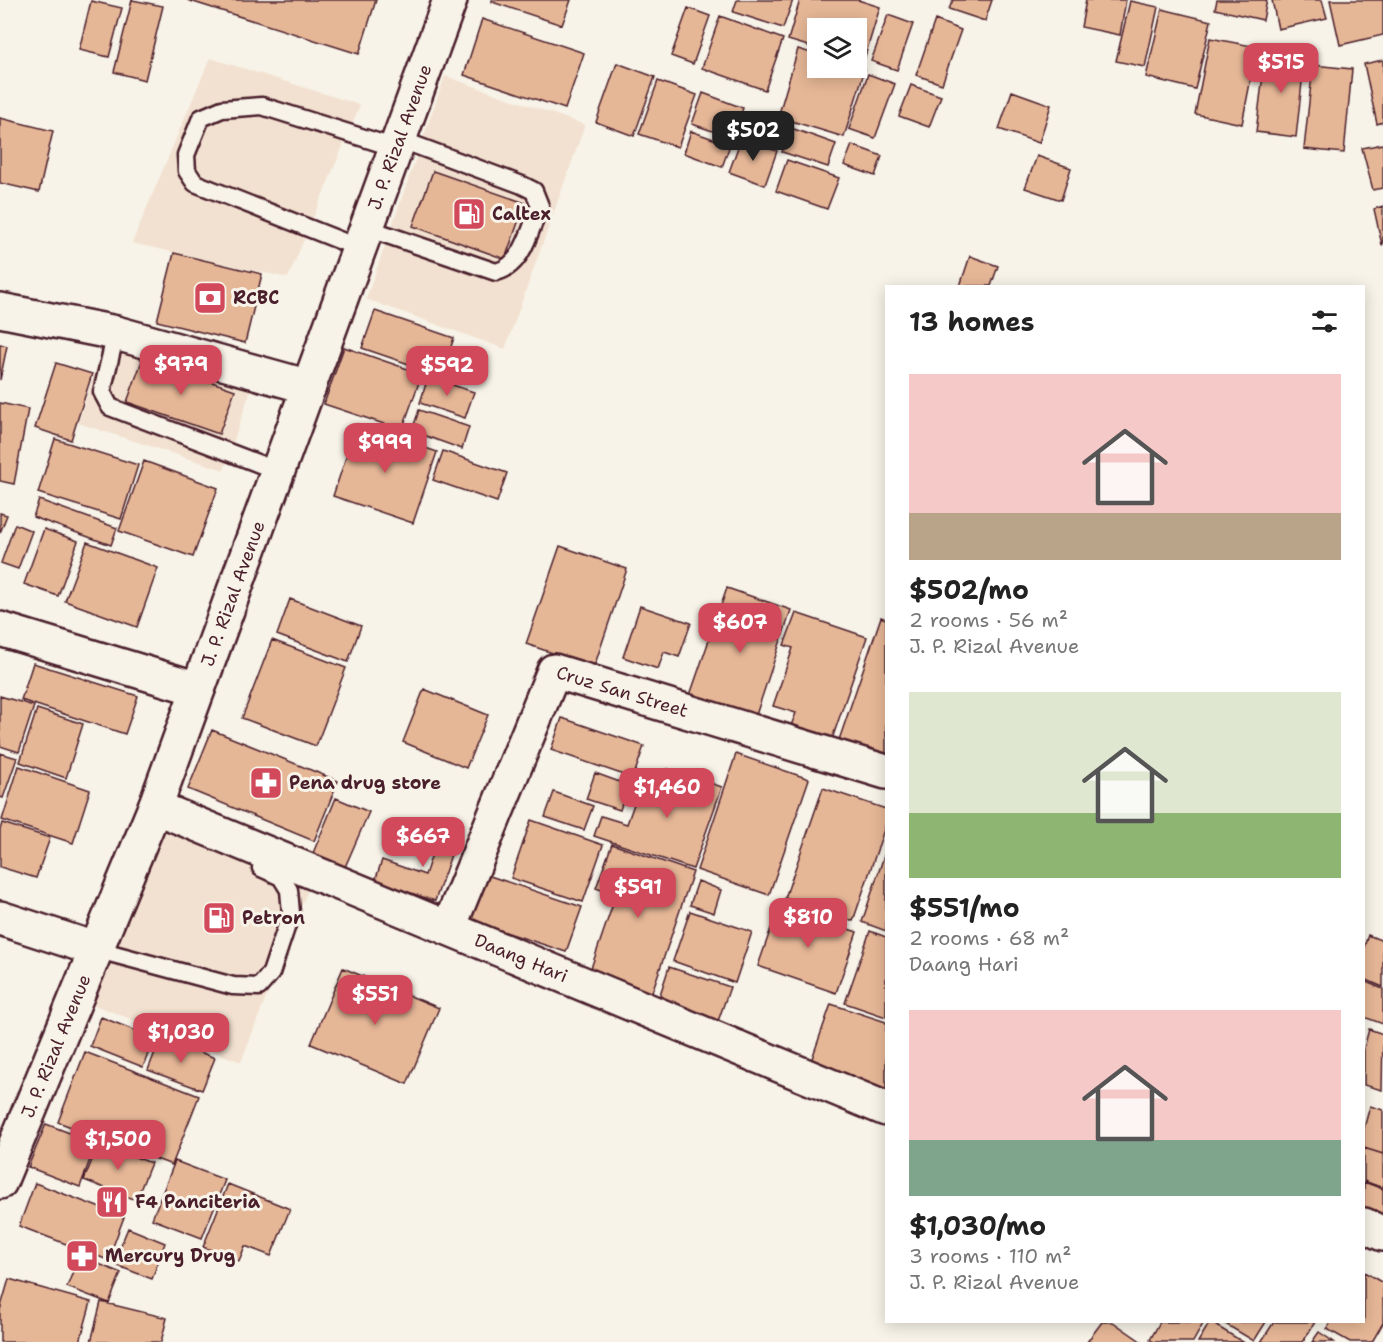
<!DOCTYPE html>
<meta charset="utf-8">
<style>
body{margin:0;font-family:"Shantell Sans",sans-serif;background:#f2f2f2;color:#222;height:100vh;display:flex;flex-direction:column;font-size:22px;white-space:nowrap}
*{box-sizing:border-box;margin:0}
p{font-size:20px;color:#767676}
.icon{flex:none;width:33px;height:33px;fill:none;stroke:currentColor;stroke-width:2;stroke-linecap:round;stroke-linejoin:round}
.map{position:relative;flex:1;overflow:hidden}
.side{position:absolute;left:885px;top:285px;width:480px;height:1038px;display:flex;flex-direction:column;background:#fff;border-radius:0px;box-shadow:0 3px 15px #0003}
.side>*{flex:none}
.controls{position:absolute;left:807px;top:18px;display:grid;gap:12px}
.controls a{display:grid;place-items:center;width:60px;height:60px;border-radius:0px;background:#fff;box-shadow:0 3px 15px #0003;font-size:30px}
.price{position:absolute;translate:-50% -51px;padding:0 14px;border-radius:12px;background:#d1495b;color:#fff;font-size:20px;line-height:39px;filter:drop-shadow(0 2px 3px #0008)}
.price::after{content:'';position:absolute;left:50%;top:36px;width:18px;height:14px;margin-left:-9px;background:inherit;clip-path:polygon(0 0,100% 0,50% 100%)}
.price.selected{background:#222;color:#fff}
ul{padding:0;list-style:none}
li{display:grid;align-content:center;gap:12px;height:318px;padding:0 24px}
li span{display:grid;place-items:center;height:186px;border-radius:0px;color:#555}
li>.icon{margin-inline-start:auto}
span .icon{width:108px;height:108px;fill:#fffc;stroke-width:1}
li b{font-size:26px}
h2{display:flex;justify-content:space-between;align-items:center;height:72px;padding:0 24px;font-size:26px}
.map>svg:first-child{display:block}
</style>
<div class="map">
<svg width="1383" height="1342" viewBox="0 0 1383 1342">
<rect width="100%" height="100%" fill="#f7f3e8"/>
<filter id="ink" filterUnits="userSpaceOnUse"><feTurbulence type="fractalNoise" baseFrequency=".0167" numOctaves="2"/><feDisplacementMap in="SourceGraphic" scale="12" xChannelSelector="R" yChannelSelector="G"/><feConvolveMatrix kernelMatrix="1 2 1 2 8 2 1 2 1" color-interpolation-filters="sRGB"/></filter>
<g filter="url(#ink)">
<path fill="#f2e1d0" d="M 210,58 L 360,105 L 288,278 L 132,243 Z
M 445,76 L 585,125 L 505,349 L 366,299 Z
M 106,339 L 252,386 L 224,470 L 78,423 Z
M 155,828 L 309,887 L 241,1062 L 87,1002 Z"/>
<path fill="#e6b797" stroke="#4a1f2b" stroke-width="1.5" d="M 132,0 L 163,6 L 145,80 L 114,72 Z
M 187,0 L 376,0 L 359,54 Z
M 492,0 L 571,0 L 562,25 L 492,2 Z
M 737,0 L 793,0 L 783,28 L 733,12 Z
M 800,0 L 858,0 L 880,7 L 863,63 L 856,61 L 856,28 L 818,28 L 818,49 L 788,40 Z
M 953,0 L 992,0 L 985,21 L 949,9 Z
M 1086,0 L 1126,0 L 1120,35 L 1081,27 Z
M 1217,0 L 1267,0 L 1263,20 L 1215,9 Z
M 1272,0 L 1322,0 L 1327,18 L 1278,29 Z
M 1330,0 L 1383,0 L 1383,35 L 1340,45 Z
M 91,1 L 122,8 L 109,57 L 79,50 Z
M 1130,1 L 1158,7 L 1145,67 L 1116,61 Z
M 688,8 L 710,16 L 693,64 L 671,56 Z
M 1162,9 L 1211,21 L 1195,89 L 1146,77 Z
M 888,15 L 913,24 L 897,70 L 871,61 Z
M 720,16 L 783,39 L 765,90 L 702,68 Z
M 482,19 L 584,53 L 565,109 L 464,75 Z
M 935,20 L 961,30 L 942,84 L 916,75 Z
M 1210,38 L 1257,47 L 1242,124 L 1195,114 Z
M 798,49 L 818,55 L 818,68 L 856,67 L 865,69 L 844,137 L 778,117 Z
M 1266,50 L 1305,55 L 1296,137 L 1256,132 Z
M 1383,60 L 1383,122 L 1377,124 L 1364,64 Z
M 617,63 L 655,77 L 634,136 L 596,122 Z
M 1313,65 L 1352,69 L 1344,153 L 1304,149 Z
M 868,74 L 895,84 L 875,138 L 849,129 Z
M 658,81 L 697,95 L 678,147 L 639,134 Z
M 911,85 L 941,96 L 929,127 L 899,116 Z
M 1012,91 L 1051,105 L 1039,143 L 999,129 Z
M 703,93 L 743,108 L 733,138 L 692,124 Z
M 0,118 L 53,131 L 39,192 L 0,183 Z
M 791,128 L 836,144 L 828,167 L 782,152 Z
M 691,131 L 730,145 L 722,167 L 684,153 Z
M 741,139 L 777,151 L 765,185 L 729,172 Z
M 1383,144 L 1383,188 L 1373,190 L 1362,148 Z
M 852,145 L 882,156 L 875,176 L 844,165 Z
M 1037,156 L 1071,168 L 1061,200 L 1025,188 Z
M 787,160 L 839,178 L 827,209 L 776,191 Z
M 433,171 L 525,203 L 505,259 L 413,226 Z
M 1383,206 L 1383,244 L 1382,245 L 1374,209 Z
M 174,253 L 262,274 L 245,343 L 157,321 Z
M 970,256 L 998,266 L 991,286 L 960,286 Z
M 375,311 L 454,338 L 441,375 L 362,348 Z
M 0,344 L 7,346 L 0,380 Z
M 344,347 L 422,374 L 402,430 L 324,404 Z
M 143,358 L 235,390 L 219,434 L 127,402 Z
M 56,363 L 92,374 L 71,440 L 35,428 Z
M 428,377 L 474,392 L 465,418 L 420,403 Z
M 0,403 L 28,409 L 14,484 L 0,481 Z
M 419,410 L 469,427 L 462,449 L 412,431 Z
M 357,424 L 437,452 L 413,523 L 333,496 Z
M 55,439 L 138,465 L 121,519 L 38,493 Z
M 443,451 L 507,473 L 497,502 L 433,480 Z
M 144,461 L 218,488 L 193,557 L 119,531 Z
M 39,500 L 117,528 L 111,545 L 33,517 Z
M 0,513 L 7,515 L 0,533 Z
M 15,524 L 32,531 L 18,569 L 1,563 Z
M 44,529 L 78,541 L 58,596 L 24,584 Z
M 87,542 L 158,568 L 137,627 L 65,601 Z
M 560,546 L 627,569 L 594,667 L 526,644 Z
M 727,588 L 791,610 L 754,721 L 689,698 Z
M 290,599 L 361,626 L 348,662 L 277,635 Z
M 640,606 L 691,623 L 679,657 L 664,652 L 658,669 L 623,657 Z
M 796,613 L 867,637 L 831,742 L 790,728 L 796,713 L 773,706 L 793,648 L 784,645 Z
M 881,617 L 886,619 L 886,756 L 839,740 Z
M 272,640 L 346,668 L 316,746 L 242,718 Z
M 33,663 L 138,696 L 125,734 L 21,700 Z
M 424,689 L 488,715 L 466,768 L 403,742 Z
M 0,696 L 34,706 L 19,752 L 0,746 Z
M 37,709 L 83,724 L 66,778 L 20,762 Z
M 562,718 L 644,746 L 633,778 L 551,750 Z
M 212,730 L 338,781 L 314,841 L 188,789 Z
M 0,753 L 17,758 L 3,798 L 0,797 Z
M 736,754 L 809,779 L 769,895 L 697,870 Z
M 19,766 L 90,790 L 73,843 L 2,820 Z
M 668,769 L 722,787 L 693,869 L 594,836 L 601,816 L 627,824 L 642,781 L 662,787 Z
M 595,773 L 628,785 L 620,810 L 586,799 Z
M 823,788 L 886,809 L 886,824 L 853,921 L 785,898 Z
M 554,792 L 593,806 L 584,830 L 545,817 Z
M 336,798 L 369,812 L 345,867 L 313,853 Z
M 531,820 L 603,845 L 583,902 L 511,878 Z
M 443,821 L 461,826 L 435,901 L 375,881 L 382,860 L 425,875 Z
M 2,823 L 50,838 L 36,878 L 0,867 L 0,830 Z
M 612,844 L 693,872 L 650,998 L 588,977 L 616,895 L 596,888 Z
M 886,850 L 886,931 L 862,922 Z
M 484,874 L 582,907 L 566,952 L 469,920 Z
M 698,881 L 721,890 L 714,913 L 690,905 Z
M 779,905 L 857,932 L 836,993 L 758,966 Z
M 690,911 L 752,932 L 735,983 L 673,961 Z
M 870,931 L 886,937 L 886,1017 L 845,1003 Z
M 1368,935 L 1383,941 L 1383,987 L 1364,979 L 1364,947 Z
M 669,967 L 730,987 L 716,1027 L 656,1007 Z
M 343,968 L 439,1008 L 407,1084 L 311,1044 Z
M 1364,981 L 1383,989 L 1383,1024 L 1364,1017 Z
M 831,1004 L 886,1022 L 886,1097 L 808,1070 Z
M 101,1017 L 154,1038 L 143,1067 L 90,1046 Z
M 1369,1029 L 1383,1034 L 1382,1090 L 1364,1085 L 1364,1048 Z
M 161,1037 L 215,1058 L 202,1090 L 148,1070 Z
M 85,1052 L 199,1096 L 172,1165 L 58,1122 Z
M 1370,1106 L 1383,1110 L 1383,1154 L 1364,1148 L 1364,1128 Z
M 46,1124 L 96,1143 L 80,1187 L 28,1167 Z
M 99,1143 L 151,1163 L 136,1200 L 84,1180 Z
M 1364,1148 L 1383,1154 L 1383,1188 L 1364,1181 Z
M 175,1161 L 225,1180 L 202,1238 L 152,1219 Z
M 1364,1182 L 1383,1189 L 1383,1227 L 1364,1221 Z
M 35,1183 L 124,1217 L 108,1260 L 19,1226 Z
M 228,1184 L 290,1209 L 271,1256 L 245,1246 L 239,1261 L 203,1247 Z
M 128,1228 L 165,1243 L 152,1279 L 113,1264 Z
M 79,1256 L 121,1273 L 109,1303 L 67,1287 Z
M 1364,1272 L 1383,1283 L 1383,1323 L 1372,1342 L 1350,1342 L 1327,1329 L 1331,1322 L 1364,1322 Z
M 9,1279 L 91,1302 L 80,1342 L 0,1342 L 0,1310 Z
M 101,1302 L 167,1318 L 161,1342 L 91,1342 Z
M 1102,1322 L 1113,1322 L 1142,1342 L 1087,1342 Z
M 1160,1322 L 1204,1322 L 1193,1342 L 1154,1342 L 1150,1340 Z
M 1210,1322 L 1243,1342 L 1198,1342 Z
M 1222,1322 L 1266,1322 L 1254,1341 Z
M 1274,1322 L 1315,1322 L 1303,1342 L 1261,1342 Z
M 1319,1332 L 1334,1342 L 1312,1342 Z"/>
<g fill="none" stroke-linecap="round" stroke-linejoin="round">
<g stroke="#4a1f2b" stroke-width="21">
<path id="service" d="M 367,228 L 496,272 C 523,266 530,229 540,206 L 534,191 L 522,185 L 399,139
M 359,248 L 195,183 L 187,171 L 186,155 L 201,118 L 222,109 L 262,106 L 396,148
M 116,333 L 102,392 L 110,407 L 278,471
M 95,949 L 233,986 L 259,987 L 271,973 L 291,913 L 289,890 L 281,877 L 261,868"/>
</g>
<g stroke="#4a1f2b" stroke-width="38">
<g id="minor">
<path d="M 0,310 L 116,333 L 309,387"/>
<path d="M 0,629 L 198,689"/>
<path id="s1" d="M 155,807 L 886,1109"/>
<path d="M 0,918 L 95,949"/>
<path id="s2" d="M 449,927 L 554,671 L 886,772"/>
<path d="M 1364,1225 L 1383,1234"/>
</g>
</g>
<g stroke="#4a1f2b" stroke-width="38">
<g id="secondary">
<path id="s3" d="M 0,1182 L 155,807 L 450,0"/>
</g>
</g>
<use href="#service" stroke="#f7f3e8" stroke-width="16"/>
<use href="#minor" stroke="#f7f3e8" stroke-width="33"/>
<use href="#secondary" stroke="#f7f3e8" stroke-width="33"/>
</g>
</g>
<defs>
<g id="fuel-square" transform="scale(1.725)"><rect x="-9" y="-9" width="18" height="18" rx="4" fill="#d1495b" stroke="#f7f3e8"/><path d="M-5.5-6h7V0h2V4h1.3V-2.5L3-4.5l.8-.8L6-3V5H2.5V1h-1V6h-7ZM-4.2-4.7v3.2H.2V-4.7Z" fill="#fff"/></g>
<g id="bank-square" transform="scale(1.725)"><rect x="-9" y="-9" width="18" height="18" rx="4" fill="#d1495b" stroke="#f7f3e8"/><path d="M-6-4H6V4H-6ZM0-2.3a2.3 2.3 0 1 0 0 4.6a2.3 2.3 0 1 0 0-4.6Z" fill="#fff"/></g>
<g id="pharmacy-square" transform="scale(1.725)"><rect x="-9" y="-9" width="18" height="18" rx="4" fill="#d1495b" stroke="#f7f3e8"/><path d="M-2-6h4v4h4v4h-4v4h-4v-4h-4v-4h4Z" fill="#fff"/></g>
<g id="restaurant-square" transform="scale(1.725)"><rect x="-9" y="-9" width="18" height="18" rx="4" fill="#d1495b" stroke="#f7f3e8"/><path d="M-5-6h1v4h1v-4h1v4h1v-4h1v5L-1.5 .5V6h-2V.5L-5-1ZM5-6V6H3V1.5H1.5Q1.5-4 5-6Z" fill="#fff"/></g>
</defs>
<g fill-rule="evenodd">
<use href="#fuel-square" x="469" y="214"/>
<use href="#bank-square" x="210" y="298"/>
<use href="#pharmacy-square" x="266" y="783"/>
<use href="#fuel-square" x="219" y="918"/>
<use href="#restaurant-square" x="112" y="1202"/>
<use href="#pharmacy-square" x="82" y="1256"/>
</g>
<g text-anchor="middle" stroke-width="6" stroke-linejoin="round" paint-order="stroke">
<g font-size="18" fill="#4a1f2b" stroke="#f7f3e8">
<text dy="6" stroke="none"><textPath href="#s3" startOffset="1119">J. P. Rizal Avenue</textPath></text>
<text dy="6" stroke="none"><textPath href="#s3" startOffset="633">J. P. Rizal Avenue</textPath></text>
<text dy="6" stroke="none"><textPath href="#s2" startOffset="348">Cruz San Street</textPath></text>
<text dy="6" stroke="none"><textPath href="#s1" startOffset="396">Daang Hari</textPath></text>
<text dy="6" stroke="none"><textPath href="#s3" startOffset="147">J. P. Rizal Avenue</textPath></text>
</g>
<g font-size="18" font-weight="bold" fill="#4a1f2b" stroke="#f7f3e8" text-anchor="start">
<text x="492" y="220">Caltex</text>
<text x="233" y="304">RCBC</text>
<text x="289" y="789">Pena drug store</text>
<text x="242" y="924">Petron</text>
<text x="135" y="1208">F4 Panciteria</text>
<text x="105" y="1262">Mercury Drug</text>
</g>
</g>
</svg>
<div class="controls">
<a><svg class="icon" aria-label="layers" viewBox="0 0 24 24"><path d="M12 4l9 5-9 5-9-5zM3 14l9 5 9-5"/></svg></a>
</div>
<b class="price" style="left:1281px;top:94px">$515</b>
<b class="price selected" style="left:753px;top:162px">$502</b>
<b class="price" style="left:181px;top:396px">$979</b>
<b class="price" style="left:447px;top:397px">$592</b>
<b class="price" style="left:385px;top:474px">$999</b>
<b class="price" style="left:740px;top:654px">$607</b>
<b class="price" style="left:667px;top:819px">$1,460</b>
<b class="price" style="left:423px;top:868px">$667</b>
<b class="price" style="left:638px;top:919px">$591</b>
<b class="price" style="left:808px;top:949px">$810</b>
<b class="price" style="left:375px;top:1026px">$551</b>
<b class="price" style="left:181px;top:1064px">$1,030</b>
<b class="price" style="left:118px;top:1171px">$1,500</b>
<section class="side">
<h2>13 homes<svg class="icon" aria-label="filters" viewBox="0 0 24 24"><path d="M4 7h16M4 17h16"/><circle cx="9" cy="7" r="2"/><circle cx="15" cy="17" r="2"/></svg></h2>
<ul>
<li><span style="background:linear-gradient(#f6c9c9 75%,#b9a48a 0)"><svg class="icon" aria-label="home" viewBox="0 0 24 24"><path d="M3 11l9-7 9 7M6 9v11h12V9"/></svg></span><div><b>$502/mo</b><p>2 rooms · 56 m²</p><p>J. P. Rizal Avenue</p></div></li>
<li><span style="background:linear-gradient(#dfe7d0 65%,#8fb573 0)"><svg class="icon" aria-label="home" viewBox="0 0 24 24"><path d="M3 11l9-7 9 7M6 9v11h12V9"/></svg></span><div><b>$551/mo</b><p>2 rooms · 68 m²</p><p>Daang Hari</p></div></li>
<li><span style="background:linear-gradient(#f6c9c9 70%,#7fa58c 0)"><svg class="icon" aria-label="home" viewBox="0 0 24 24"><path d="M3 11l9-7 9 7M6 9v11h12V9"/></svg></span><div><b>$1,030/mo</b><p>3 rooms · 110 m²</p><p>J. P. Rizal Avenue</p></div></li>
</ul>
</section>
</div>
